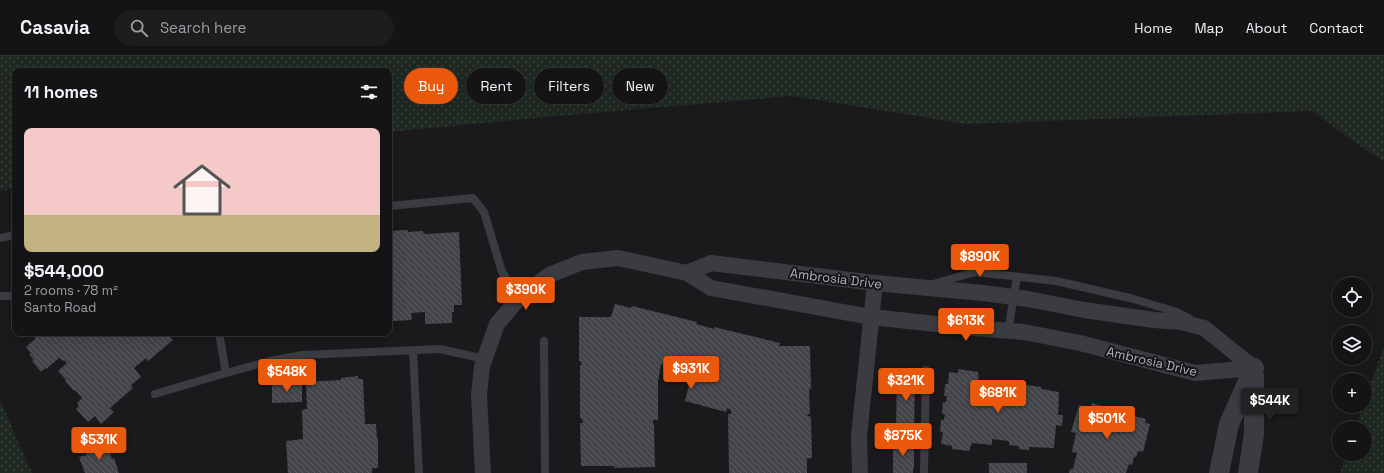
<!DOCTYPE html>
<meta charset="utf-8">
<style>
body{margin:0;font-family:"Space Grotesk",sans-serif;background:#1d1d1f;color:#f1f3f6;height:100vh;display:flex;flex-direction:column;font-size:15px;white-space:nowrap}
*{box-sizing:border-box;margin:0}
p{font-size:13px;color:#9d9ea1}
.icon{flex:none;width:22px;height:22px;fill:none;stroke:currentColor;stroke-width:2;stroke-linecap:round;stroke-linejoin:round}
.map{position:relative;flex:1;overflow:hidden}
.details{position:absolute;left:12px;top:12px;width:380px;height:268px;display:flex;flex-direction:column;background:#141416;border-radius:8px;box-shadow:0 4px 16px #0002,0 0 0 1px #333335}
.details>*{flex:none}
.guide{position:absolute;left:404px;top:12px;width:380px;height:36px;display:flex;gap:8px}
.controls{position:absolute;left:1332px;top:221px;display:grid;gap:8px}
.controls a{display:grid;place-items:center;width:40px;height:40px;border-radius:50%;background:#141416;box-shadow:0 4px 16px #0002,0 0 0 1px #333335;font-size:20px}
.price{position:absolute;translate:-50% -34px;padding:0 9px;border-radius:4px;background:#ea580c;color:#fff;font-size:13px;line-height:26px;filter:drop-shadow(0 1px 2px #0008)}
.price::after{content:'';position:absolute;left:50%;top:24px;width:12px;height:9px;margin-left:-6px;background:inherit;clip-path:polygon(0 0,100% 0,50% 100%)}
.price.current{background:#222;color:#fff}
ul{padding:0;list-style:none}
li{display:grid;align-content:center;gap:8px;height:212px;padding:0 12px}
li+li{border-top:1px solid #333335}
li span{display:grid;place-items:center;height:124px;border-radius:8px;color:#555}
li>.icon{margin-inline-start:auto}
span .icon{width:72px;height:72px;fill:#fffc;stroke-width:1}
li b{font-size:17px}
h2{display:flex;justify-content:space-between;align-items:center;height:48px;padding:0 12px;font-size:17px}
.chip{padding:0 14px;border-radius:18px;background:#141416;box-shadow:0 4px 16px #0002,0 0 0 1px #333335;font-size:14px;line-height:36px}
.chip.current{background:#ea580c;color:#fff}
header{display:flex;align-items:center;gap:24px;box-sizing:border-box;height:56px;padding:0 20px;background:#141416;border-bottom:1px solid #333335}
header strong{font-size:19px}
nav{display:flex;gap:22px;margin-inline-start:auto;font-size:14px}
.search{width:280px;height:36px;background:#1d1d1f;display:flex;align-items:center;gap:10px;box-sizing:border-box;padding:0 14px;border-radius:22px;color:#9d9ea1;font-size:15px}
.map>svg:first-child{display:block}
</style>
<header>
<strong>Casavia</strong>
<div class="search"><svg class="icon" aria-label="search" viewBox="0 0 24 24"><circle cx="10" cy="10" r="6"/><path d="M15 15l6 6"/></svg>Search here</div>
<nav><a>Home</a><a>Map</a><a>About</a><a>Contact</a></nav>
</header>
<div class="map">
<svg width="1384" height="417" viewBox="0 0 1384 417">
<defs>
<pattern id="grass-dots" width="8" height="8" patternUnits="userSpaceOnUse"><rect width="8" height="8" fill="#1f2921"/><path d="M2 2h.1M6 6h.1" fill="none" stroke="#3d463f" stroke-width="1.8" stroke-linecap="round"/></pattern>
<pattern id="building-back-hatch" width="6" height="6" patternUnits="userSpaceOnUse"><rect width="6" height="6" fill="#44454a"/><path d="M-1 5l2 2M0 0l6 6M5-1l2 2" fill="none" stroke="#5c5d62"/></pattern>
</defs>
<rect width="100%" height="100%" fill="#1a1a1d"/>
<path fill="url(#grass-dots)" d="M 0,0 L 1384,0 L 1384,106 L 1311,55 L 967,68 L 792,40 L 546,61 L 389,76 L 389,15 L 15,15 L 15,132 L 0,135 Z
M 1384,290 L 1384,417 L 1340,417 L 1346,398 L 1365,398 L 1365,372 L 1355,372 L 1363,350 L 1365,350 L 1365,344 Z
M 0,344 L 32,417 L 0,417 Z"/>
<path fill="url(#building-back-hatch)" d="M 408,174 L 408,176 L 423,175 L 423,177 L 426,178 L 459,176 L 462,249 L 454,249 L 454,256 L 452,256 L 452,267 L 425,268 L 425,256 L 411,257 L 412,264 L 393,265 L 393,267 L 389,268 L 389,175 Z
M 615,248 L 631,252 L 632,250 L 697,266 L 696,268 L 714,273 L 714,271 L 780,287 L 779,290 L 810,290 L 811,333 L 809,333 L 810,358 L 807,358 L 808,360 L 811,361 L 812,402 L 805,403 L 807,404 L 807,417 L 729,417 L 728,358 L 731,358 L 731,354 L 727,352 L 726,356 L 685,345 L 692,316 L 661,308 L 658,326 L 658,364 L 653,364 L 653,368 L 654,367 L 655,411 L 614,412 L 615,410 L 581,410 L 580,367 L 583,367 L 582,363 L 580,362 L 580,309 L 582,309 L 581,305 L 579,305 L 579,261 L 611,261 Z
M 38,277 L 175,277 L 170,281 L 173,284 L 148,305 L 146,302 L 134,312 L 141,321 L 131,329 L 133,332 L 110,352 L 114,356 L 101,368 L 95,360 L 88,366 L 76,353 L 79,350 L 77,347 L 82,342 L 75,334 L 74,335 L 65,325 L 66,324 L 58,315 L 67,307 L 64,304 L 63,305 L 59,302 L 46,313 L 45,312 L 41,316 L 32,305 L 34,304 L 29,298 L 31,297 L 26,291 L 36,282 L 34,281 Z
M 958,313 L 978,316 L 979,325 L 998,327 L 998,332 L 1014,334 L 1015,330 L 1025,331 L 1026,329 L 1041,331 L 1041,333 L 1059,336 L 1058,359 L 1063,359 L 1062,370 L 1056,369 L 1054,392 L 1029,391 L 1029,394 L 1019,393 L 1019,390 L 1009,389 L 1009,385 L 992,383 L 992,389 L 972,387 L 969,395 L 952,393 L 952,390 L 941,388 L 943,376 L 940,376 L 941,364 L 944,364 L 945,358 L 942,358 L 943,346 L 946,346 L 947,340 L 944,340 L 945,330 L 946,328 L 948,328 L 949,316 L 958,317 Z
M 897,315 L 915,315 L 914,376 L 896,376 Z
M 358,320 L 358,323 L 363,323 L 365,368 L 376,368 L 377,383 L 378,383 L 378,412 L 372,412 L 372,417 L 288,417 L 286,385 L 303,383 L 302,354 L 307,353 L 306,326 L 341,324 L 341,322 Z
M 302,327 L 302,346 L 272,347 L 272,328 Z
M 1092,347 L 1112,353 L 1110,358 L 1119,360 L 1120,356 L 1146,363 L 1145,367 L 1150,368 L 1143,396 L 1138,395 L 1136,401 L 1134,401 L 1132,409 L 1129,408 L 1126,417 L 1069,417 L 1070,413 L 1073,413 L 1077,397 L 1072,396 L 1076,377 L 1071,376 L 1079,349 L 1091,352 Z
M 893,384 L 912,384 L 912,393 L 914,393 L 914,413 L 913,413 L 913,417 L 893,417 Z
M 101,388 L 103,394 L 108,392 L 112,403 L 114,402 L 119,417 L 85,417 L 79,401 L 87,399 L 86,396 L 94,393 L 93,390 Z
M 989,407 L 1027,407 L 1027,417 L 989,417 Z"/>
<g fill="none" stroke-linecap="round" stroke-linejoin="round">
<path stroke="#3b3c42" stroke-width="8" d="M 389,150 L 473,142 L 484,156 L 502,216 L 519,242
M 0,182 L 15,179
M 933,228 L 975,216 L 1056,225 L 1130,242 L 1177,256 L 1190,263
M 0,240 L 15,240
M 1008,275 L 1017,221
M 219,277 L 226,317
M 544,285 L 545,417
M 413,294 L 419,417
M 155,338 L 226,317 L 270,305 L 302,299 L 440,293 L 485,303
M 924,417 L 926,314"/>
<path stroke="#3b3c42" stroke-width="16" d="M 687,217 L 711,207 L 875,227 L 983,237 L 1028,243 L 1084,254 L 1154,264 L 1181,266 L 1204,272 L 1254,312
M 483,417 L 479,339 L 482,310 L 497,268 L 519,242 L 549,219 L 582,206 L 618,202 L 687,217 L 711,232 L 871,261 L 973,272 L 1024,276 L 1080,287 L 1195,317 L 1254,312
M 860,417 L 859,380 L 875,227"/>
<path stroke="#3b3c42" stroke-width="20" d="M 1219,417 L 1229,368 L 1254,312
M 1248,417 L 1254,378 L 1254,320"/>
</g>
<g text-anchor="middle" stroke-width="4" stroke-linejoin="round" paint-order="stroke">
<g font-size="13" fill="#acb1be" stroke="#151518">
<text transform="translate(836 222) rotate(7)" y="5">Ambrosia Drive</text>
<text transform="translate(1152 305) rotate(13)" y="5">Ambrosia Drive</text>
</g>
</g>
</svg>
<div class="controls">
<a><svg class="icon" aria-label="locate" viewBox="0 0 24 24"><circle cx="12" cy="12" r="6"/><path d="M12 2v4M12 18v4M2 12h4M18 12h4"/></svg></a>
<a><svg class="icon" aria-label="layers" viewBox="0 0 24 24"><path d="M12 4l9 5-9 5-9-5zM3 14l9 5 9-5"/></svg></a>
<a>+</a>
<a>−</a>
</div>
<b class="price" style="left:980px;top:222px">$890K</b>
<b class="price" style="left:526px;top:255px">$390K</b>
<b class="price" style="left:966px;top:286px">$613K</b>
<b class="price" style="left:691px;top:334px">$931K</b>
<b class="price" style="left:287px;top:337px">$548K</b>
<b class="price" style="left:906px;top:346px">$321K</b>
<b class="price" style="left:998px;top:358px">$681K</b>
<b class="price current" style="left:1270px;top:366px">$544K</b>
<b class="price" style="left:1107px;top:384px">$501K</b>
<b class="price" style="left:903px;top:401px">$875K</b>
<b class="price" style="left:99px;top:405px">$531K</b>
<div class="guide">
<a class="chip current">Buy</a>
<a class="chip">Rent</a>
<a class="chip">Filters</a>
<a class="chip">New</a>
</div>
<section class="details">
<h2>11 homes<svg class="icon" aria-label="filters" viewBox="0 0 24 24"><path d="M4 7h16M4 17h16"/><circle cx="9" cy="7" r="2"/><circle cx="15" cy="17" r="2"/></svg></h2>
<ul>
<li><span style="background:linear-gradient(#f6c9c9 70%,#c2b280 0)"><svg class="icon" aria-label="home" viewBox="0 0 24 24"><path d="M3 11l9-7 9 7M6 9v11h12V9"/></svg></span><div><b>$544,000</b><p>2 rooms · 78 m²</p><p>Santo Road</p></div></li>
</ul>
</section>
</div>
